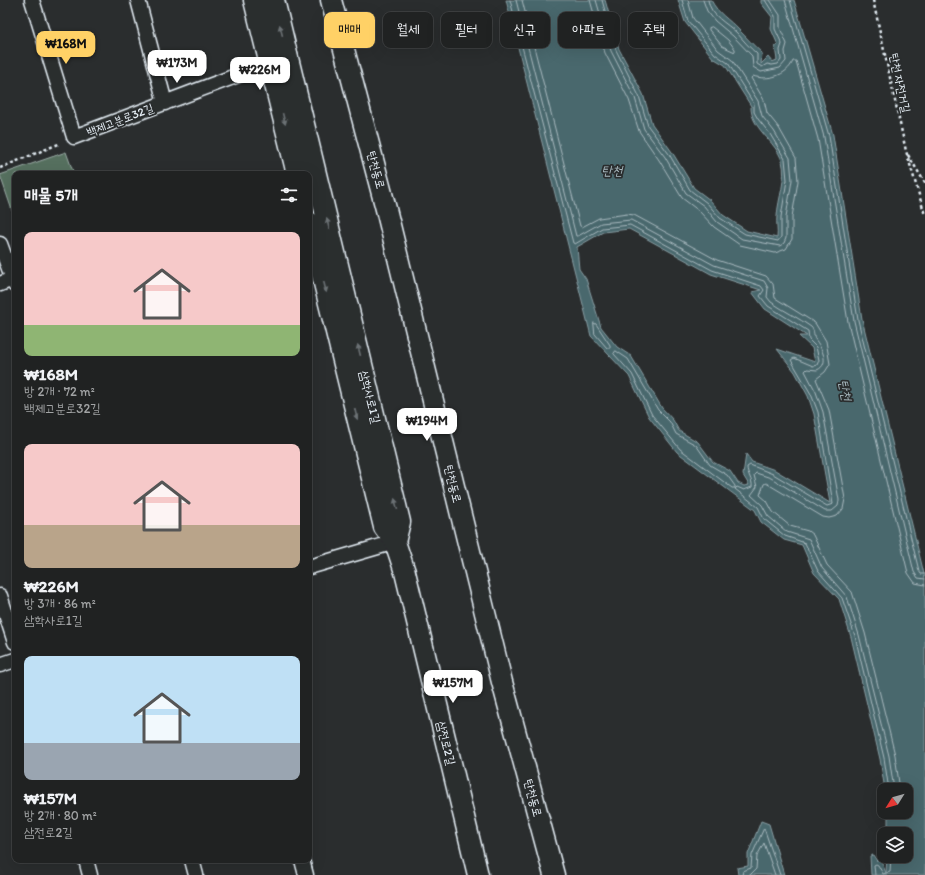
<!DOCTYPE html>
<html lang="ko">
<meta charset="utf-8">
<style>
body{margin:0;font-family:Itim,"Poor Story",sans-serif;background:#282a2a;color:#f1f3f6;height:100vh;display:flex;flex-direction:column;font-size:15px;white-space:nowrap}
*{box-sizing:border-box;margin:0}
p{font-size:13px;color:#a2a4a5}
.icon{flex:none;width:22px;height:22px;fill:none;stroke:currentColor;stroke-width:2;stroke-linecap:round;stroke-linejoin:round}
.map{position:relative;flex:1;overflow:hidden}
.sheet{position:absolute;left:12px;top:171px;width:300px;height:692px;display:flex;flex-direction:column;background:#202222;border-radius:8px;box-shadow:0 4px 16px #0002,0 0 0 1px #3d3f40}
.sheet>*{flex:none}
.banner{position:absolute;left:324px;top:12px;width:380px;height:36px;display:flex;gap:8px}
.needle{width:26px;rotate:233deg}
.buttons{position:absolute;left:877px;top:783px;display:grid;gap:8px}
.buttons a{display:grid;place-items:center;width:36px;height:36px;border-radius:8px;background:#202222;box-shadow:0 4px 16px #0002,0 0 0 1px #3d3f40;font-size:20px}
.price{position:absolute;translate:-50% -34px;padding:0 9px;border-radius:8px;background:#fff;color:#222;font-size:13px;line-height:26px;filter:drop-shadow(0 1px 2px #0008)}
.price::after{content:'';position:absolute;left:50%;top:24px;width:12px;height:9px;margin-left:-6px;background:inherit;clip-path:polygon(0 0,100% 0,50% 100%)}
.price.on{background:#ffd166;color:#111}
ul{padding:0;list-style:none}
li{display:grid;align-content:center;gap:8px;height:212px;padding:0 12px}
li span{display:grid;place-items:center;height:124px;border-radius:8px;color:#555}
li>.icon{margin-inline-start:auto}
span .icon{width:72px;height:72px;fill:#fffc;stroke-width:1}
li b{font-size:17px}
h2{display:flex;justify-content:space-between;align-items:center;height:48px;padding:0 12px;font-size:17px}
.tag{padding:0 14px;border-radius:8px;background:#202222;box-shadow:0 4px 16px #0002,0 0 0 1px #3d3f40;font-size:14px;line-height:36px}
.tag.on{background:#ffd166;color:#111}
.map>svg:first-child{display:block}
</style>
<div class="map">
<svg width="925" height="875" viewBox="0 0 925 875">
<rect width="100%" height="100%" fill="#2a2d2e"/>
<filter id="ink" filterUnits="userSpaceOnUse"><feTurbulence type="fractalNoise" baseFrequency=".025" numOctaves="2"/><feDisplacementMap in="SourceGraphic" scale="8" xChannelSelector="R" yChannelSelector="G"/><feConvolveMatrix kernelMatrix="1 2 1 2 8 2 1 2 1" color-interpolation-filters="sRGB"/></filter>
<g filter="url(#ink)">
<path fill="#56705e" stroke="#9fb0ab" d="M 66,152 L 74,174 L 15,174 L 15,219 L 0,175 Z"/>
<path fill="#4a686d" stroke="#899fa5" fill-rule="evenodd" d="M 506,0 L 605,0 L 619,49 L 643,94 L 652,124 L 672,152 L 694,188 L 710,200 L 723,215 L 747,231 L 777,238 C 778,231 776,223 777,216 C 778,198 787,179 782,161 C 776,141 750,128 751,106 L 725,65 L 713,58 L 685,22 L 678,0 L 711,0 C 718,14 729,19 739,30 C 747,38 753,45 762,53 L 761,64 L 768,57 L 772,62 L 777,60 L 775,47 L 778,45 L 771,29 L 772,17 L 761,3 L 761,0 L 794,0 L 833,135 L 862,319 L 925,578 L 925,875 L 871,875 L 870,856 L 873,855 L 877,861 L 878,853 L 886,873 L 887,856 L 906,856 L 906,834 L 888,834 L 888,812 L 906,812 L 906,790 L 885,790 L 880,759 L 851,637 L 839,599 L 814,573 L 802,545 L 784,540 L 761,522 L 755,510 L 677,452 L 649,417 L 629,376 L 591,336 ZM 629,229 L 711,274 L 761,290 L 752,292 L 765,309 L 807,336 L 799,336 L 812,348 L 815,362 L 777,349 L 795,372 L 808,396 L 814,414 L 830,503 L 775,470 L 752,462 L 746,454 L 743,475 L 749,485 L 744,486 L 738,483 L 730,471 L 713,462 L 698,442 L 679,431 L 673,420 L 662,408 L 631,356 L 617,347 L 601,327 L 586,279 L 579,269 L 577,247 L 603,232 Z
M 761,821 L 769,824 L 784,875 L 738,875 L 737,868 L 748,866 L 748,854 Z"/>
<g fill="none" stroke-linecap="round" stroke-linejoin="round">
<path stroke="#a9bac0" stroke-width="1" d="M 510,0 L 573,243 L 575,244 L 602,228 L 630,225 L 712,270 L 761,286 L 764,290 L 760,296 L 768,306 L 808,331 L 809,340 L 816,347 L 819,360 L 817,365 L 813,366 L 794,358 L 791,360 L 811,394 L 818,412 L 833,504 L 827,506 L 773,474 L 750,465 L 747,467 C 747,474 753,480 752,487 L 744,490 L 737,487 L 735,489 L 758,507 L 764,519 L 785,536 L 805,543 L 818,571 L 842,598 L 855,636 L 884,758 L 889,790
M 516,0 L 576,236 L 578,236 L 601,223 L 631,220 L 714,265 L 764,281 L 768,288 L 767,297 L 771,302 C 784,311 799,318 811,327 C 815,331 813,335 815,339 C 821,347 831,364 817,370 L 807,369 L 805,371 L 816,392 L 823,412 L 839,500 L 838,506 L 832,511 L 825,511 L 771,478 L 756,473 L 754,475 L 757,487 L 751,495 L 762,505 L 768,516 L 787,532 L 809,539 L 822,568 L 847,597 L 859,635 L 889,756 L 894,790
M 522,0 L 580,226 L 582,227 L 599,218 L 627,214 L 634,215 L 717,260 L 766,276 L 773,284 L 775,298 L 815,323 L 826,341 L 830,364 L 825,372 L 816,379 L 829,410 L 845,499 L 843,509 L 837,516 L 829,518 L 823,517 L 766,483 L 764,484 L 760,495 L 767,501 L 773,512 L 790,526 L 808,531 L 813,535 L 827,565 L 852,592 L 865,633 L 895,755 L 900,790
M 590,0 L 605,53 L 629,100 L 639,131 L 659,160 L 682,198 L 699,211 L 714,227 L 740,245 L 775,253 L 786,249 L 792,239 L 792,217 L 798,181 L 796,158 L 779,128 L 767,113 L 764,100 L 751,78 L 753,76 C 767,81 787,76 793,61 L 796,61 L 818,139 L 848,322 L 908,573 L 915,583 L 925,585
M 596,0 L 611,51 L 635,98 L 644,129 L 665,157 L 686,193 L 704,206 L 717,222 L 742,239 L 780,246 L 784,243 L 786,238 L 786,217 L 792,180 L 790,158 L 774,131 L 762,116 L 758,101 L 732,60 L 718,50 L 693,18 L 688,0
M 602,0 L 616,50 L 639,96 L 648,126 L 669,154 L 690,190 L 707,203 L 720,218 L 745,234 L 778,241 L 781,237 L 781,217 L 787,180 L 785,159 L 770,134 L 758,119 L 754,112 L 754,104 L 728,63 L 715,54 L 688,21 L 682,0
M 703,0 L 707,11 L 715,21 L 733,36 L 752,56 L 753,67 L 761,72 L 780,68 L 786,61 L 785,51 L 787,44 L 780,28 L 780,15 L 770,0
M 708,0 C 710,16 727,23 737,33 C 744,41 749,47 757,54 L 757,64 L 762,67 L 767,64 L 772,65 L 778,64 L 781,60 L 780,50 L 782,44 L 775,29 L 775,16 L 765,0
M 785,0 L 824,137 L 854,321 L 914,572 L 918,578 L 925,579
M 790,0 L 829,136 L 858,320 L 919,571 L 921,574 L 925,574
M 712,27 L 728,40 L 735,49 L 735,52 L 722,46 L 709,30 L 709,28 Z
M 594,323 L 596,324 L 610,345 L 610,348 L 607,348 L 595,334 Z
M 616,351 L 628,359 L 658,410 L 670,422 L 676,434 L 696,445 L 710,465 L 727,475 L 735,486 L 735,488 L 732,488 L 680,449 L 652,415 L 632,374 L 614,354 Z
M 742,875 L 743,871 L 751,868 L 752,855 L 764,828 L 780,875
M 750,875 L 756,869 L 757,856 L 764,843 L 775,875
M 875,875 L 874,865 L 876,864 L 878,865 L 883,874 L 890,872 L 891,856"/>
<g stroke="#e8f1f8" stroke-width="17">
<path id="street" d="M 32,0 L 74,137 L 278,60
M 138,0 L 165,103
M 0,244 L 15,285
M 0,284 L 15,278
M 309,567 L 395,542
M 0,596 L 15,642
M 0,665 L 15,660
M 86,860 L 90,875
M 192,860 L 196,875
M 302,860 L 306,875"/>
</g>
<g stroke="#e8f1f8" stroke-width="23">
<path id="secondary" d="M 254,0 L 297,174
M 274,0 L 400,522 L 395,542
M 331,0 L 386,209 L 502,682 L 554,875
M 309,222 L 384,527 L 395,542 L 405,572 L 478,875"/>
</g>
<path stroke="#e8f1f8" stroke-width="2.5" stroke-dasharray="3 3" stroke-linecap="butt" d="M 873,0 L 906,151 L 925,215
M 908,155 L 925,183
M 0,168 L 61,143"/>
<use href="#street" stroke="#2a2d2e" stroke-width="14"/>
<use href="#secondary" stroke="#2a2d2e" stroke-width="20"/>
</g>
<defs><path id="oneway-solid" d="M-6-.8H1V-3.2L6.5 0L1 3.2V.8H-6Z"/></defs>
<g fill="#6c7275">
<use href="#oneway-solid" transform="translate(281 30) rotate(-104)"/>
<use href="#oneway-solid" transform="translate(284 119) rotate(76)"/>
<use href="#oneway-solid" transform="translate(328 224) rotate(-104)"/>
<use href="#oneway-solid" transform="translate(325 287) rotate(76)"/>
<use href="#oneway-solid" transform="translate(359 350) rotate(-104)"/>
<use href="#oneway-solid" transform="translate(356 414) rotate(76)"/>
<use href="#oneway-solid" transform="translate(396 504) rotate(-104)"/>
</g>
</g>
<g text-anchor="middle" stroke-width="3.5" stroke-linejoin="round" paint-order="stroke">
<g font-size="12" fill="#e8f1f8" stroke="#2a2d2e">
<text transform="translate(900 83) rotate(78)" y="4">탄천 자전거길</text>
<text transform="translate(120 120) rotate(-21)" y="4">백제고분로32길</text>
<text transform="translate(376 170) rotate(75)" y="4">탄천동로</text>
<text transform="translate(370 397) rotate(76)" y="4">삼학사로1길</text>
<text transform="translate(453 484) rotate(76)" y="4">탄천동로</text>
<text transform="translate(446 743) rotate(76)" y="4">삼전로2길</text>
<text transform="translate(533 798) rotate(75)" y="4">탄천동로</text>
</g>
<g font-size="13" font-style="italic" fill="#a9bac0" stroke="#2a2d2e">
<text x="612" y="175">탄천</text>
<text transform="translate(846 390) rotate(79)" y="5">탄천</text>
</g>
</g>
</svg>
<div class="buttons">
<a><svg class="needle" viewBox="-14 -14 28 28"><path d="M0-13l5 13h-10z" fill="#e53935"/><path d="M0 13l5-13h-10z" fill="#a2a4a5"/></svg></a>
<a><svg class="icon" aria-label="layers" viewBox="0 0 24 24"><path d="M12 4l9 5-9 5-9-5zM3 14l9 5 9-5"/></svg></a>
</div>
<b class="price on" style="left:66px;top:65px">₩168M</b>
<b class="price" style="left:177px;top:84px">₩173M</b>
<b class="price" style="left:260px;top:91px">₩226M</b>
<b class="price" style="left:427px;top:442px">₩194M</b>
<b class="price" style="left:453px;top:704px">₩157M</b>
<div class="banner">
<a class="tag on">매매</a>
<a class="tag">월세</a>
<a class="tag">필터</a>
<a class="tag">신규</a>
<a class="tag">아파트</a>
<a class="tag">주택</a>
</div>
<section class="sheet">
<h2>매물 5개<svg class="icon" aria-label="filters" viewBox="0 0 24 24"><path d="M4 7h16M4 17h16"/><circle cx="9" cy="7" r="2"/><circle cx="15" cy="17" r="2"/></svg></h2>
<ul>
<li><span style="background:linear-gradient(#f6c9c9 75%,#8fb573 0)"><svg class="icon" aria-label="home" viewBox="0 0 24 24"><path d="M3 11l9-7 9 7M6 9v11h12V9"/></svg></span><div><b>₩168M</b><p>방 2개 · 72 m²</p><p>백제고분로32길</p></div></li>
<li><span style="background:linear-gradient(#f6c9c9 65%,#b9a48a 0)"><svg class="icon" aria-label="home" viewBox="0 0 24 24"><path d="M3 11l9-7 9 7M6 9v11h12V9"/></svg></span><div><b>₩226M</b><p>방 3개 · 86 m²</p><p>삼학사로1길</p></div></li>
<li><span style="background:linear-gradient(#bfe0f5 70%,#9aa5b1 0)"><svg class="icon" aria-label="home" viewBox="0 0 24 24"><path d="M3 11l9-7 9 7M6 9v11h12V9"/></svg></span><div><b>₩157M</b><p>방 2개 · 80 m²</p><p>삼전로2길</p></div></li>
</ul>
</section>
</div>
